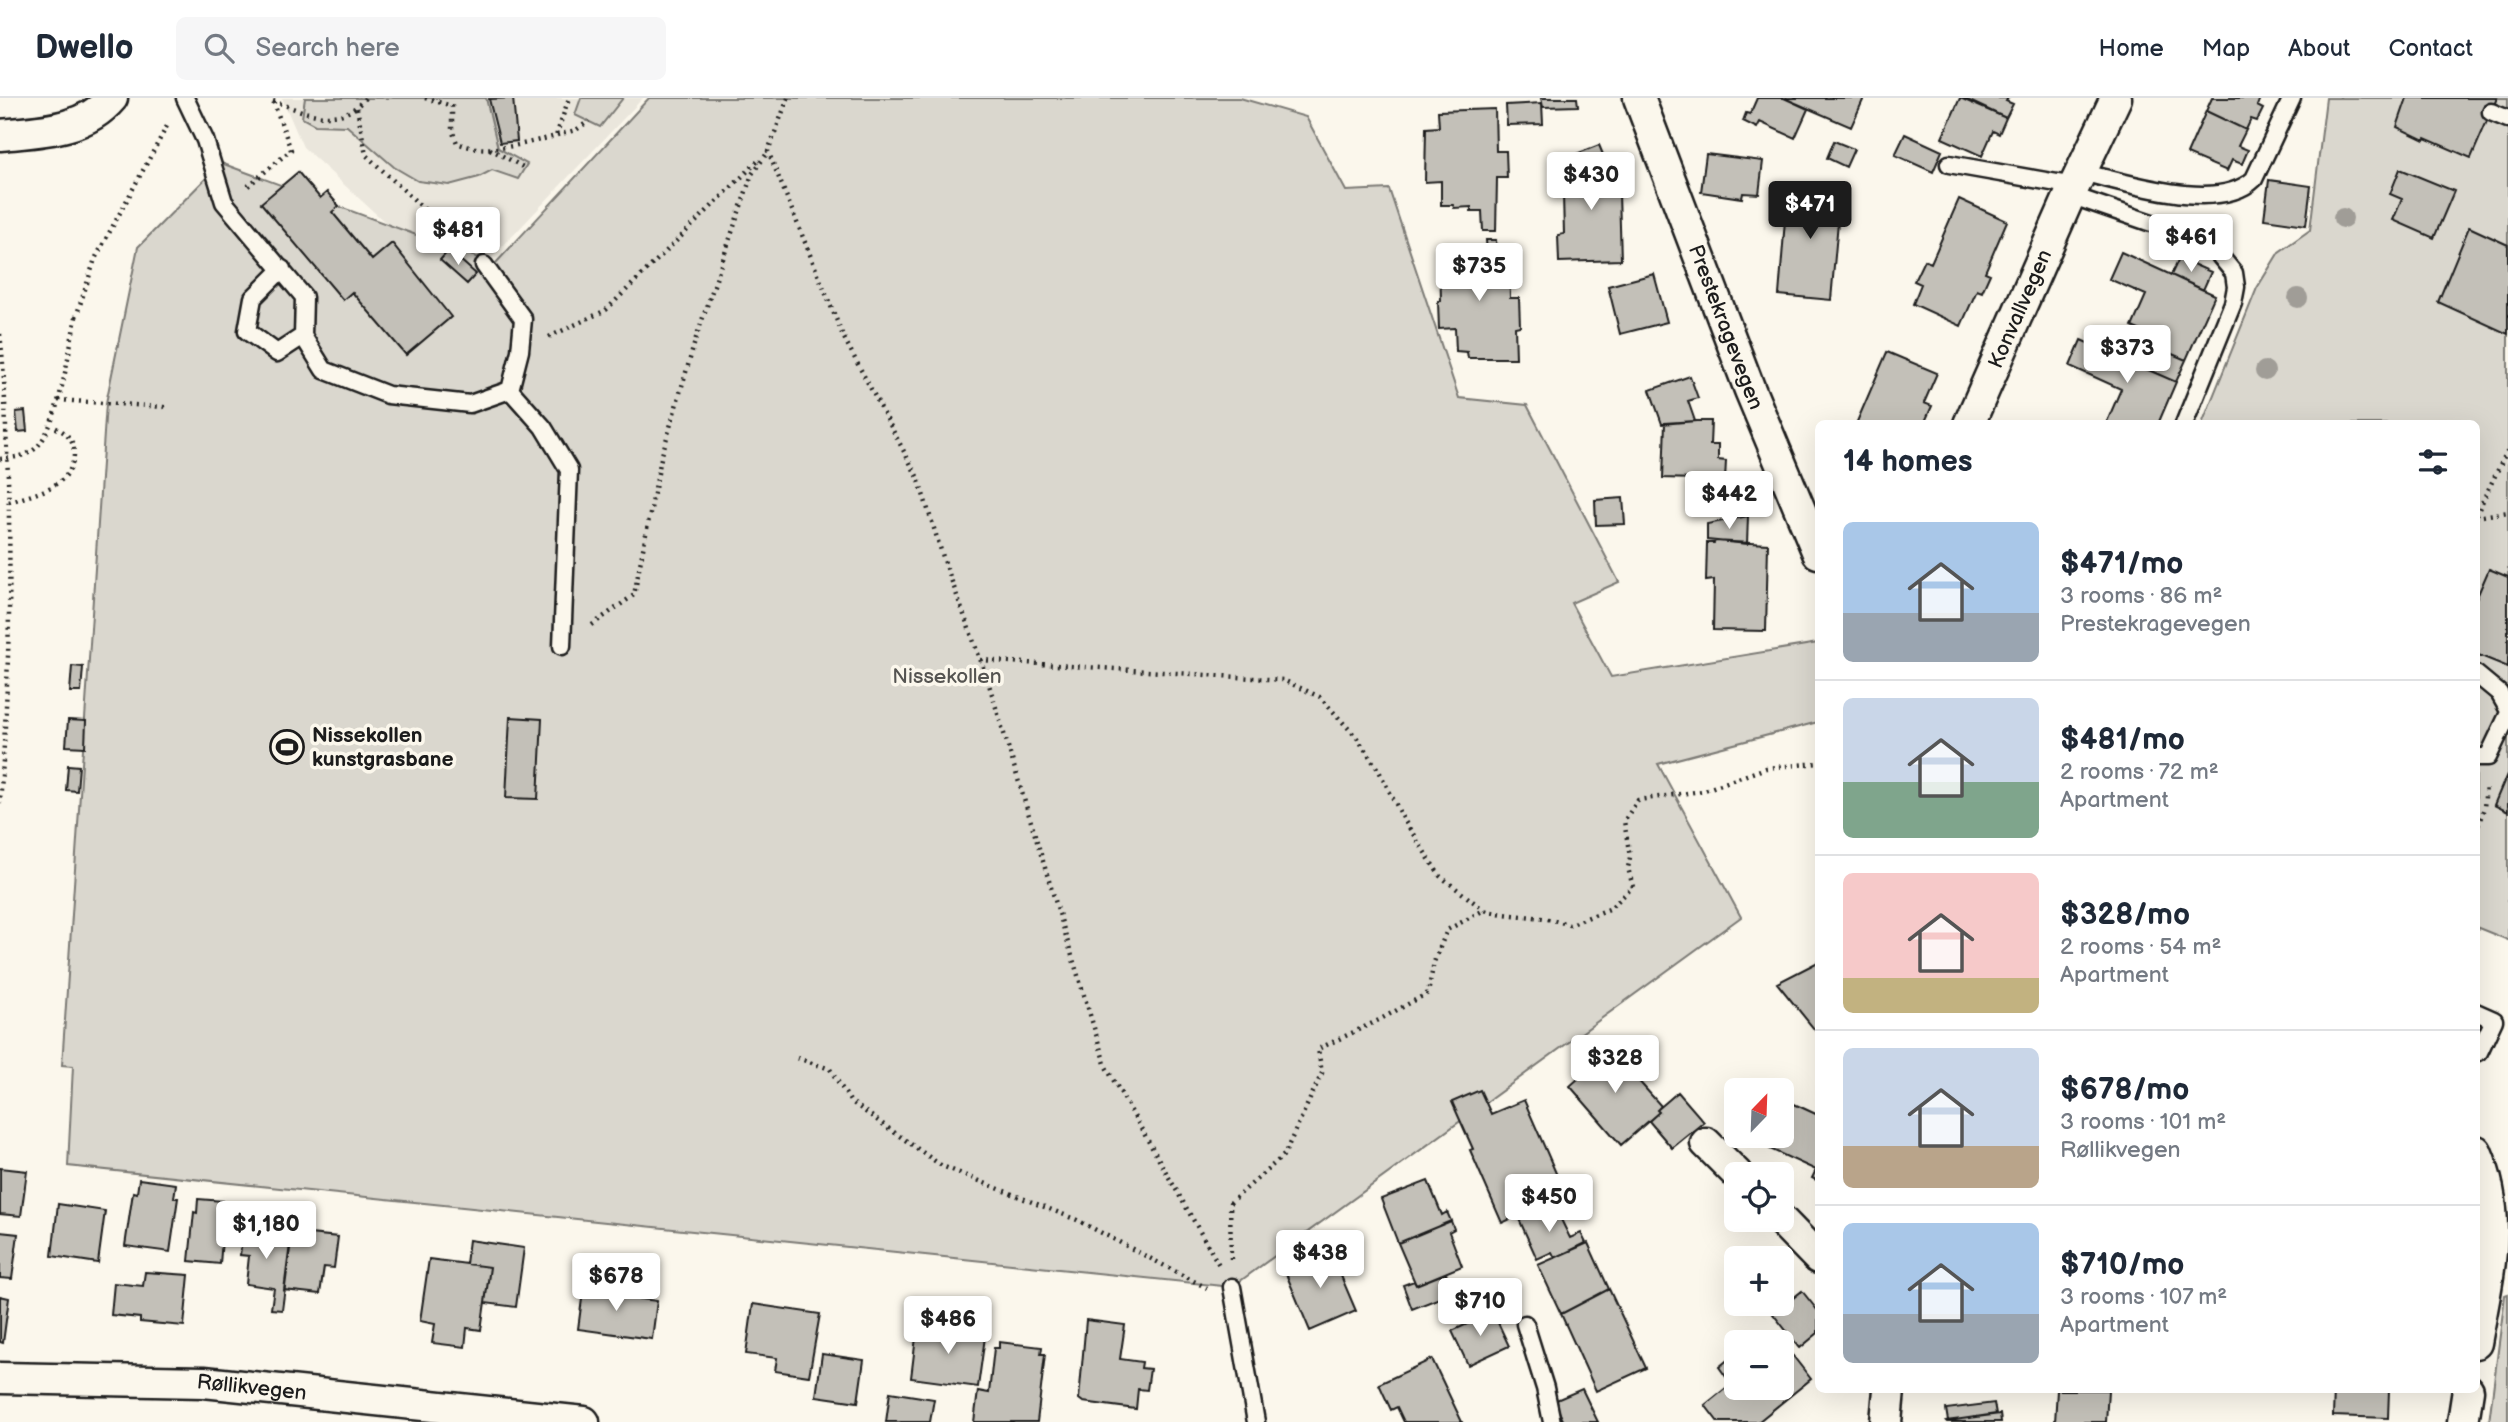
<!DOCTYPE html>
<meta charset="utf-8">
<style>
body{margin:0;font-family:"Balsamiq Sans",sans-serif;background:#f6f6f7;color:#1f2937;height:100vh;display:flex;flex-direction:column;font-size:26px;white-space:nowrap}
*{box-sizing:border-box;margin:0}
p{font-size:23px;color:#747a83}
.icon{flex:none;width:38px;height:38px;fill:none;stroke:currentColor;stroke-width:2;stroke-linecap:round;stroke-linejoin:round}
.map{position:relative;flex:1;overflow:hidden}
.details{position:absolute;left:1815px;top:322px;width:665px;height:973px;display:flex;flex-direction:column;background:#fff;border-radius:10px;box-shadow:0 7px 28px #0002}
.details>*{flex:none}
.needle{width:46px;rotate:23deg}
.tools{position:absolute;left:1724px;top:980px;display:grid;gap:14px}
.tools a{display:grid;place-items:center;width:70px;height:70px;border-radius:10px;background:#fff;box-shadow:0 7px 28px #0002;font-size:35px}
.price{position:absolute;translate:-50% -60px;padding:0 16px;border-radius:7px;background:#fff;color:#222;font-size:23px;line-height:46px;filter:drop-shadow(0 2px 4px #0008)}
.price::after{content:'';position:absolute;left:50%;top:42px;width:21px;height:16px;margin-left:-10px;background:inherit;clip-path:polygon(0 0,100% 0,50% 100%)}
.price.active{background:#1c1c1c;color:#fff}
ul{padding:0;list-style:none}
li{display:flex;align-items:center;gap:21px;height:175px;padding:0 28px}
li+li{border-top:2px solid #e0e1e3}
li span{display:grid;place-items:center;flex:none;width:196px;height:140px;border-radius:10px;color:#555}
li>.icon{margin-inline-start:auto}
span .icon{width:84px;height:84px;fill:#fffc;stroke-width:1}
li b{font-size:30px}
h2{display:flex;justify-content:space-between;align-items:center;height:84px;padding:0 28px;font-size:30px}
header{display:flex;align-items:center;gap:42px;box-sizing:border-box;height:98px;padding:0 35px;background:#fff;border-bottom:2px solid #e0e1e3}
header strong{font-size:33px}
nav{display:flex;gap:38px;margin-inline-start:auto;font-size:24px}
.search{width:490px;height:63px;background:#f6f6f7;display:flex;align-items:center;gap:18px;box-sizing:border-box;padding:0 24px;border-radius:10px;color:#747a83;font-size:26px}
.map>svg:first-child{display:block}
</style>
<header>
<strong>Dwello</strong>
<div class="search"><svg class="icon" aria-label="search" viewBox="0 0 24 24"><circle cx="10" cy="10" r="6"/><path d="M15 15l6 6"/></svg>Search here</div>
<nav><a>Home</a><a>Map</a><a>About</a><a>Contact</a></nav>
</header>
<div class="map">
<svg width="2508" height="1324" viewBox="0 0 2508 1324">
<rect width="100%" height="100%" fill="#fbf7ec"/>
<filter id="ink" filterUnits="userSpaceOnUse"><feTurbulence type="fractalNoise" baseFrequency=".0143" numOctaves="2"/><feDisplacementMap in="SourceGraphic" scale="14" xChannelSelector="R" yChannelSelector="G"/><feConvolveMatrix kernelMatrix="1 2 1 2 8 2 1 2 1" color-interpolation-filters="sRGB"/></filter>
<g filter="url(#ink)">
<path fill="#eae6dc" d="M 282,0 L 643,0 L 467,186 L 434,169 L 303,49 Z"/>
<path fill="#dad7ce" stroke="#7b7a75" stroke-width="2" d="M 305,0 L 486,0 L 498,50 L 527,66 L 518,81 L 492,72 L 479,79 L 449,87 L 418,83 L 394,69 L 347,28 L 315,27 L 302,20 Z
M 581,0 L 623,0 L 600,29 L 575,17 Z
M 649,0 L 1240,0 L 1306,19 L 1346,93 L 1389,91 L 1459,300 L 1527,307 L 1619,484 L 1571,505 L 1611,579 L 1818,545 L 1818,624 L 1658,666 L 1741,819 L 1232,1189 L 68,1068 L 73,968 L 62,967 L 106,305 L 138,149 L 221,65 L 495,166 Z
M 2326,0 L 2508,0 L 2508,842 L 2476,829 L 2476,326 L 2202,326 L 2257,190 L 2279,154 L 2310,132 Z
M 2508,1196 L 2508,1324 L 2489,1324 L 2505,1197 Z"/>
<path fill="#c3c0b8" stroke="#1c1c1c" stroke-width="2" d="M 513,0 L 517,43 L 500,45 L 489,1 Z
M 1541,0 L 1577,0 L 1578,8 L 1543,9 Z
M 1757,0 L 1784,0 L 1808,11 L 1795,40 L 1760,24 L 1757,30 L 1743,23 L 1746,15 L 1750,16 Z
M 1784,0 L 1864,0 L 1851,29 Z
M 1960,0 L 2006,20 L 1999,36 L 1993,33 L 1982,58 L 1942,40 Z
M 1963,0 L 2008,0 L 2006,3 L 2013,6 L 2006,20 Z
M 2212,0 L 2260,0 L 2257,8 L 2263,11 L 2257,23 L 2251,21 L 2246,32 L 2206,13 Z
M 2407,0 L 2497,0 L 2471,60 L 2425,40 L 2424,42 L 2397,29 Z
M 1542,5 L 1543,26 L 1507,27 L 1506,7 Z
M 1495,11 L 1496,53 L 1506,53 L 1507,80 L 1497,80 L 1496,133 L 1483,133 L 1482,113 L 1471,113 L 1471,109 L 1454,110 L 1453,107 L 1441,107 L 1441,83 L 1425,84 L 1426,30 L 1439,29 L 1438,13 Z
M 2206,13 L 2246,32 L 2238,48 L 2248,52 L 2242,66 L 2232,62 L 2227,73 L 2187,56 Z
M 1905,36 L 1942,53 L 1933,74 L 1895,57 Z
M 1834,43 L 1854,51 L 1846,69 L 1827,60 Z
M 1599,47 L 1619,95 L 1621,162 L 1559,164 L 1558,137 L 1564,136 L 1563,96 L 1581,96 L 1566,60 Z
M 1706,56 L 1763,63 L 1759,96 L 1743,95 L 1742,100 L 1701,94 Z
M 2400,71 L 2454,93 L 2434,140 L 2393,122 L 2402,101 L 2390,96 Z
M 298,74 L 320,100 L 327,94 L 339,108 L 332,114 L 372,162 L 392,145 L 451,219 L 406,257 L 352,194 L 343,202 L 261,105 Z
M 2269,82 L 2311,88 L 2306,127 L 2264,121 Z
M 1788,85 L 1841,90 L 1831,202 L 1779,197 Z
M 1959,101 L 2007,123 L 1985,174 L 1990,176 L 1982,194 L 1977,192 L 1961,228 L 1913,206 L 1921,186 L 1914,183 L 1924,162 L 1931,165 Z
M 2469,129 L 2508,147 L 2508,236 L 2438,204 Z
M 1486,142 L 1496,142 L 1497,158 L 1509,158 L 1510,200 L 1519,200 L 1520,228 L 1515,229 L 1516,260 L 1468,260 L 1467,254 L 1456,253 L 1455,230 L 1439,231 L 1438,203 L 1441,203 L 1440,156 L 1487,155 Z
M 449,152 L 476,176 L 467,186 L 440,162 Z
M 2121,154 L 2215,197 L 2186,262 L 2142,243 L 2146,235 L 2132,229 L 2146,197 L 2109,181 Z
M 2179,160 L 2211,174 L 2203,192 L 2171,177 Z
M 1654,176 L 1667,224 L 1620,236 L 1608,188 Z
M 2081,242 L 2176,284 L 2158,326 L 2106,326 L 2121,291 L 2070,268 Z
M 2142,243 L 2186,262 L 2176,284 L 2132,265 Z
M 1887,254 L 1937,275 L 1924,305 L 1932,308 L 1924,326 L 1856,326 Z
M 1690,278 L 1698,300 L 1688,303 L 1695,323 L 1662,326 L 1650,292 Z
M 25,313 L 27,333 L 18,334 L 16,314 Z
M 1695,323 L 1711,323 L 1710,347 L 1718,347 L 1718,362 L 1726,363 L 1725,382 L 1663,380 L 1665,325 Z
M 1623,400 L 1625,426 L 1596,427 L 1595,402 Z
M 1748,418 L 1747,446 L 1707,442 L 1707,426 Z
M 1715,443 L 1768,446 L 1766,533 L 1713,532 L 1714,482 L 1706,483 L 1707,445 L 1714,445 Z
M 2489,471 L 2508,479 L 2508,569 L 2476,556 L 2476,501 Z
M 72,568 L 83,569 L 81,594 L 70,594 Z
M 510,619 L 542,621 L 538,701 L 506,700 Z
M 68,622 L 86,623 L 85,649 L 66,648 Z
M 68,667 L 79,668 L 77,693 L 66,692 Z
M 2508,674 L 2508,714 L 2494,707 Z
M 1818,864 L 1818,936 L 1777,885 Z
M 1605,945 L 1661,1008 L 1657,1012 L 1659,1014 L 1621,1047 L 1570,988 L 1589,971 L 1583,964 Z
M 1480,992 L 1491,1016 L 1524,1002 L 1559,1082 L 1530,1095 L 1537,1109 L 1502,1125 L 1470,1052 L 1473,1051 L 1452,1004 Z
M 1678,994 L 1704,1024 L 1672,1050 L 1649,1023 L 1659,1014 L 1657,1012 Z
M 1792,1005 L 1818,1017 L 1818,1083 L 1812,1080 L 1816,1072 L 1770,1051 L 1777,1038 L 1782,1038 L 1782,1027 Z
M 0,1070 L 27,1073 L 21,1118 L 0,1116 Z
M 139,1081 L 176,1086 L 174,1100 L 178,1100 L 170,1154 L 125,1148 L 133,1094 L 137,1095 Z
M 1428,1083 L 1442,1117 L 1447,1114 L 1451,1123 L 1398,1145 L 1381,1101 Z
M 198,1101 L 223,1103 L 221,1117 L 224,1117 L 220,1166 L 189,1163 L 194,1114 L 197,1115 Z
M 58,1106 L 105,1113 L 98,1165 L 52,1158 Z
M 1554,1107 L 1570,1140 L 1581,1135 L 1586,1145 L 1555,1160 L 1552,1154 L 1537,1161 L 1519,1121 Z
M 293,1123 L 311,1125 L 310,1136 L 338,1139 L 334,1170 L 324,1169 L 320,1196 L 284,1192 Z
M 1451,1123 L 1454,1131 L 1449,1134 L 1462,1168 L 1416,1187 L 1398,1145 Z
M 244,1127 L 272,1131 L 271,1140 L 291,1143 L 282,1212 L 271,1211 L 274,1190 L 246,1186 L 249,1158 L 240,1157 Z
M 0,1134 L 18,1136 L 12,1181 L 0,1180 Z
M 469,1142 L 524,1150 L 516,1209 L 485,1205 L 490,1169 L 466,1166 Z
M 1588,1145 L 1609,1191 L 1561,1216 L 1538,1167 Z
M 1330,1152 L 1356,1213 L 1310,1233 L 1284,1171 Z
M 429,1161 L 490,1169 L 481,1232 L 467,1230 L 465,1249 L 432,1245 L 435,1226 L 420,1223 Z
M 145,1174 L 189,1177 L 184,1228 L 140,1224 L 140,1220 L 111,1217 L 114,1185 L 143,1188 Z
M 1446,1175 L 1455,1194 L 1412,1211 L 1403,1187 L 1414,1183 L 1416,1187 Z
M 584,1186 L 620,1191 L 619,1198 L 657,1203 L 652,1241 L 578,1231 Z
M 1609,1191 L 1646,1270 L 1596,1293 L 1561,1216 Z
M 1802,1193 L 1818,1213 L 1818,1235 L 1800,1250 L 1773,1216 Z
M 0,1198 L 9,1200 L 3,1245 L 0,1244 Z
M 753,1206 L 820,1216 L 809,1278 L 775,1273 L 777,1260 L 746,1256 Z
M 1493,1214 L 1509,1248 L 1468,1267 L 1452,1233 Z
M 951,1222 L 964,1224 L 963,1237 L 985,1239 L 978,1289 L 911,1280 L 917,1231 L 950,1234 Z
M 1086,1222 L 1125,1227 L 1120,1261 L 1142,1264 L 1141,1270 L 1150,1271 L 1147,1292 L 1138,1291 L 1136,1311 L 1083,1304 L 1079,1301 Z
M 999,1244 L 1042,1249 L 1041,1256 L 1045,1256 L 1037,1324 L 974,1324 L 978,1293 L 989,1295 L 994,1250 L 999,1250 Z
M 1782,1249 L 1783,1251 L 1786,1249 L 1811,1281 L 1758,1324 L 1718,1324 L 1705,1307 L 1731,1286 L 1719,1269 L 1736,1255 L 1736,1290 L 1782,1290 Z
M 822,1256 L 864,1262 L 858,1304 L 816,1298 Z
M 1432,1261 L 1462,1324 L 1404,1324 L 1397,1309 L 1391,1312 L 1379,1286 Z
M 1582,1291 L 1598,1324 L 1564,1324 L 1554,1303 Z
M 2057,1292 L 2108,1292 L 2106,1324 L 2055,1324 Z
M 2334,1292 L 2389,1292 L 2388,1320 L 2333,1318 Z
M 890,1294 L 934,1301 L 930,1324 L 886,1324 Z
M 1994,1305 L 1996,1316 L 1948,1323 L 1946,1311 Z
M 2000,1316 L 2001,1324 L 1947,1324 L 1946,1323 Z"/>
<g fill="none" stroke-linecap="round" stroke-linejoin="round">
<g stroke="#1c1c1c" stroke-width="21">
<path id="service" d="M 185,0 L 205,42 L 224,104 L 304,199 L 303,238 L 277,255 L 247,233 L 253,200 L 282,171
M 2491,14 L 2508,21
M 1949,66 L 2074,88
M 2080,74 C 2126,84 2218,116 2254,81 L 2292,0
M 2070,97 L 2166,130 L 2216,153 L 2234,175 L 2236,189 L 2233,205 L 2184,326
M 484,167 L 523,221 L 520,253 L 510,292 L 543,329 L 569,372 L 562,548
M 303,238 L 324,272 L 388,297 L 470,306 L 510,292
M 2476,576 L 2499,595 L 2508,611
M 2476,659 L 2488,659 L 2508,617
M 2476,914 L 2494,922 L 2479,954
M 1232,1189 L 1256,1324
M 1525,1226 L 1545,1290 L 1552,1324"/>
</g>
<g stroke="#1c1c1c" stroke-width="35">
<g id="minor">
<path id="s1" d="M 1639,0 L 1750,292 L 1818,455"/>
<path d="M 0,37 C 40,33 84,33 112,0"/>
<path id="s2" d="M 1969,326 L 2070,97 L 2116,0"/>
<path d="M 1706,1045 L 1737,1076"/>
<path d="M 2476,1053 C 2505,1120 2488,1176 2476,1245"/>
<path d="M 1781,1122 L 1818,1160"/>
<path id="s3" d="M 0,1280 L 204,1284 L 584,1324"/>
<path d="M 1886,1324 L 1889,1292"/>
<path d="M 2463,1324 L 2468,1292"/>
</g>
</g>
<path stroke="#1c1c1c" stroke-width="4.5" stroke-dasharray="2 5" stroke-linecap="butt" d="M 425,0 L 452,8 L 452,32 L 457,45 C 488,58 525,45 556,38 L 569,0
M 788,0 L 768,53 L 843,238 L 918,380 L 944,462 L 987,580 L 1106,969 L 1219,1167
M 273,3 C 305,14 339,32 365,0
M 357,10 L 366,57 L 464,148
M 557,37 L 576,32 L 589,23
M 490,51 L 525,70
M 248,88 L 291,52 L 272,0
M 76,219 L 95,161 L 167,28
M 0,236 C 5,275 5,314 7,353 C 12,471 9,587 0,705
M 549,239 L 606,212 L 760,61
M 58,302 L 164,309 L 166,314
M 9,404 C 35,396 74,388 74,355 C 74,340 64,333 52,328
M 2476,417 L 2508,351
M 2476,419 L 2508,414
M 592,527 L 634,497 L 661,360 L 696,240 L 752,76 L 768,54
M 980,562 L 1283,582 L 1320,599 L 1358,641 L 1379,673 L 1404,722 L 1440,778 L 1484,812
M 2476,734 L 2484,710 L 2486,687
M 797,960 L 830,971 L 850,1003 L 942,1068 L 1077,1122 L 1207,1190
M 1231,1161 L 1230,1105 L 1284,1057 L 1322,975 L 1318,951 L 1379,922 L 1428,895 L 1434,864 L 1447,832 L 1484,812 C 1512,820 1542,816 1569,827 L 1609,811 L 1633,789 L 1628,770 L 1630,759 L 1624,723 L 1638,702 L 1702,693 L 1766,670 L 1818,665"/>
<use href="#service" stroke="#fbf7ec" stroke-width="16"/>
<use href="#minor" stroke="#fbf7ec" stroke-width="30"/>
<path stroke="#1c1c1c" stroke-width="4.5" stroke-dasharray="2 5" stroke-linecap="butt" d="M 0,361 C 11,360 23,359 32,353 C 58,337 69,250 76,219"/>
</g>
<g fill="#a09d97">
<circle cx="2343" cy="120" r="10"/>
<circle cx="2298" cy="200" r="10"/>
<circle cx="2265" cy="273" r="10"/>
</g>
</g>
<defs>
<g id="stadium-ring" transform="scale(1.75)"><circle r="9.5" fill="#fbf7ec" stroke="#1c1c1c" stroke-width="1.5"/><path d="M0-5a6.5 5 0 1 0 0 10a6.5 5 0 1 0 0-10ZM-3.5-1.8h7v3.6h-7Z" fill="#1c1c1c"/></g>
</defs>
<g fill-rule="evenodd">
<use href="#stadium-ring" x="287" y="649"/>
</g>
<g text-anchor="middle" stroke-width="7" stroke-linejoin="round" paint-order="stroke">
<g font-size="21" fill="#1c1c1c" stroke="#fbf7ec">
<text dy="7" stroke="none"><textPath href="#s2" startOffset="126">Konvallvegen</textPath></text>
<text dy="7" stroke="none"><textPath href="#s1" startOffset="245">Prestekragevegen</textPath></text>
<text dy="7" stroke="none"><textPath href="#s3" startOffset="252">Røllikvegen</textPath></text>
</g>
<g font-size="21" fill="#555451" stroke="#fbf7ec">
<text x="947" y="585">Nissekollen</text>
</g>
<g font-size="21" font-weight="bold" fill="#1c1c1c" stroke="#fbf7ec" text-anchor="start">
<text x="312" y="644">Nissekollen<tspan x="312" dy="24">kunstgrasbane</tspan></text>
</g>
</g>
</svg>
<div class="tools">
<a><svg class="needle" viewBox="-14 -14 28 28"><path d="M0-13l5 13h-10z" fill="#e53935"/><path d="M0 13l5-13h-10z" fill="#747a83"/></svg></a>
<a><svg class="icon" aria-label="locate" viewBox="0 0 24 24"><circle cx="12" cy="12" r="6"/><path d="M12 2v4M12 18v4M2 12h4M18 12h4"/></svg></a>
<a>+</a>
<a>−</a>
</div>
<b class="price" style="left:1591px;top:114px">$430</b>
<b class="price active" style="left:1810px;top:143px">$471</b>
<b class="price" style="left:458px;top:169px">$481</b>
<b class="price" style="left:2191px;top:176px">$461</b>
<b class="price" style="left:1479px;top:205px">$735</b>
<b class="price" style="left:2127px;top:287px">$373</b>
<b class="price" style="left:1729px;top:433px">$442</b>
<b class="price" style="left:1615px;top:997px">$328</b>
<b class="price" style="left:1549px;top:1136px">$450</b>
<b class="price" style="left:266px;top:1163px">$1,180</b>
<b class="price" style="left:1320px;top:1192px">$438</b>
<b class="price" style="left:616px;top:1215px">$678</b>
<b class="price" style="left:1480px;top:1240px">$710</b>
<b class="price" style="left:948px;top:1258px">$486</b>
<section class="details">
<h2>14 homes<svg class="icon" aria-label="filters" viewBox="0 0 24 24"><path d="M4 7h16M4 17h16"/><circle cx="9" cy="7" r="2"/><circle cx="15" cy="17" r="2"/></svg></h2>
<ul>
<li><span style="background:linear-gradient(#a9c7e8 65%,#9aa5b1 0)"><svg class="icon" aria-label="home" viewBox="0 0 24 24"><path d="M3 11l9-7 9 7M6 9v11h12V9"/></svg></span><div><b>$471/mo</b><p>3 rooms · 86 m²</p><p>Prestekragevegen</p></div></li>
<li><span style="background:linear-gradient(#c9d6e8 60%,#7fa58c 0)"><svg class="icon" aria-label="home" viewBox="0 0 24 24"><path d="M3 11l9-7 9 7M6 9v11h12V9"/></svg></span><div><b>$481/mo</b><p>2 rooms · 72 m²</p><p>Apartment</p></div></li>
<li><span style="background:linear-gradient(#f6c9c9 75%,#c2b280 0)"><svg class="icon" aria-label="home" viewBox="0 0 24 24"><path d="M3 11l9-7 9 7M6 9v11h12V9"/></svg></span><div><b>$328/mo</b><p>2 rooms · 54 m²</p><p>Apartment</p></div></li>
<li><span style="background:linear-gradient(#c9d6e8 70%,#b9a48a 0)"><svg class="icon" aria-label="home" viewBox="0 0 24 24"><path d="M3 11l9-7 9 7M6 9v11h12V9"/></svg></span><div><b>$678/mo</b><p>3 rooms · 101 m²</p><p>Røllikvegen</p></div></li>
<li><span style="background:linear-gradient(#a9c7e8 65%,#9aa5b1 0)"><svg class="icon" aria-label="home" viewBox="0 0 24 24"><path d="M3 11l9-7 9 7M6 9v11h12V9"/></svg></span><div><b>$710/mo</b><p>3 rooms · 107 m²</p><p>Apartment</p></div></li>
</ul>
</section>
</div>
